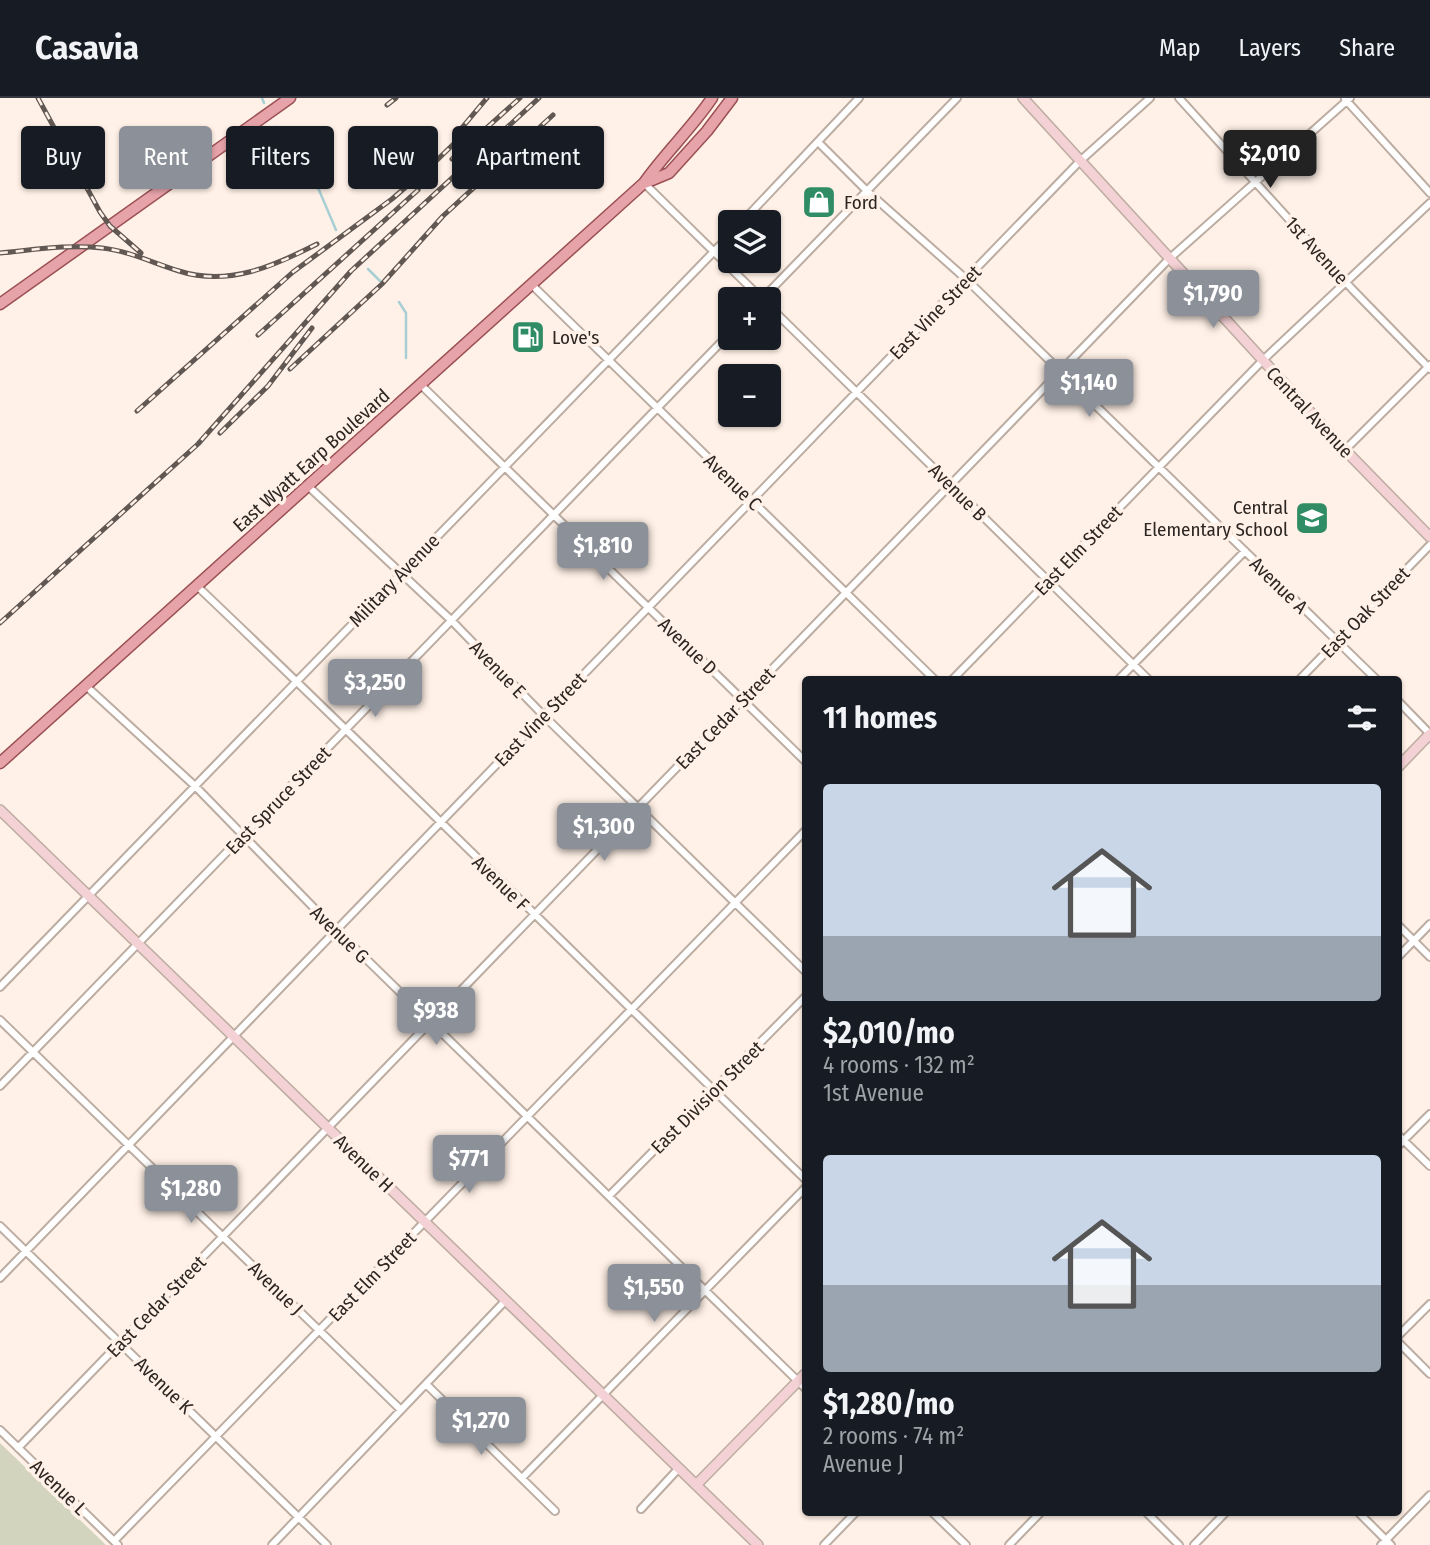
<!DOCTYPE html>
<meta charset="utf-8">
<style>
body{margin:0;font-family:"Fira Sans Condensed",sans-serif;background:#242831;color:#f1f3f6;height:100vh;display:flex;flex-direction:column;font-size:26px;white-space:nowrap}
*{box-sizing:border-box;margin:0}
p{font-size:23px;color:#9ea1a6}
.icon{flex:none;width:38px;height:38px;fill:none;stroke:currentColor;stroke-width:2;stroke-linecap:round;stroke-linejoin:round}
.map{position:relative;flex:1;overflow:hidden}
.side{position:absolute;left:802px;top:578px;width:600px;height:840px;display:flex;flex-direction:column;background:#171b24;border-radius:7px;box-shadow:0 2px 5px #0004}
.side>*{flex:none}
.hud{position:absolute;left:21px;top:28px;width:665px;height:63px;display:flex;gap:14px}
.fabs{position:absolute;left:718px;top:112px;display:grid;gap:14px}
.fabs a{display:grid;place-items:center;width:63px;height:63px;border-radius:7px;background:#171b24;box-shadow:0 2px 5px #0004;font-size:35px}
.price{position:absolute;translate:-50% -60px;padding:0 16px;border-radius:7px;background:#8c9099;color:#fff;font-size:23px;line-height:46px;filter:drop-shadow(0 2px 4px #0008)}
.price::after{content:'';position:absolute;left:50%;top:42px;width:21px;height:16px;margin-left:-10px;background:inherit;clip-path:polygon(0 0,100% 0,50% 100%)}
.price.on{background:#222;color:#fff}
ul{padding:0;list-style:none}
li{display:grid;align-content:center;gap:14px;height:371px;padding:0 21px}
li span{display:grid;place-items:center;height:217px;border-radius:7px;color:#555}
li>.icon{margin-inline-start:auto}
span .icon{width:126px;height:126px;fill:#fffc;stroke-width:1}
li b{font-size:30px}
h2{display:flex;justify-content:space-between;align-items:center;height:84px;padding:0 21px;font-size:30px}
.chip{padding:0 24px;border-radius:7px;background:#171b24;box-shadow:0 2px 5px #0004;font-size:24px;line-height:63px}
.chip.on{background:#8c9099;color:#fff}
header{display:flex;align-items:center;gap:42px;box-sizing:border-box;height:98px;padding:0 35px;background:#171b24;border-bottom:2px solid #363941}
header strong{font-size:33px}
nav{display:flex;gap:38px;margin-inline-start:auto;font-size:24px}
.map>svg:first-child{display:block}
</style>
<header>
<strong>Casavia</strong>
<nav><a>Map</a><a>Layers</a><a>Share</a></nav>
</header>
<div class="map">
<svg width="1430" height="1447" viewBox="0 0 1430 1447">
<rect width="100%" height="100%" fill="#fff1e7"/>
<path fill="#d2d4be" d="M 0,1345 L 106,1447 L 0,1447 Z"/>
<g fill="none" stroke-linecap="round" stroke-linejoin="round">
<path stroke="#a8cfd4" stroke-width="2.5" d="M 262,0 L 264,5
M 276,29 L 283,45
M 290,56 L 319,92 L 336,132
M 368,171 L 380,183
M 399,204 L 406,215 L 406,260"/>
<g stroke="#bcaca1" stroke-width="10">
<path id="street" d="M 1179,0 L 1353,192 L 1430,271
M 1345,1 L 1430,95
M 819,45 L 867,93 L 966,181 L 1376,581
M 644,85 L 762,201 L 957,0
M 742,124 L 859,0
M 532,187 L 934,581
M 768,207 L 1148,581
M 421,287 L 805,663
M 1345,352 L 1430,267
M 308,388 L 452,523 L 544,618 L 805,873
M 197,488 C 402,683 602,884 805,1081
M 953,581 L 1262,263 L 1430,105
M 1119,581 L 1245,453
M 1300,581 L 1430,447
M 86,588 L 195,688 L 314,810 L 805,1290
M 1398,603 L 1430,636
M 1398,827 L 1430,859
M 1398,859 L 1430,826
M 0,889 L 730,137
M 0,922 L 401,1312
M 0,988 L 730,235
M 1398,1037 L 1430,1068
M 1398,1048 L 1430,1016
M 609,1098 L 805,899
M 0,1128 L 327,1447
M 0,1180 L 1080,63 L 1150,0
M 1398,1238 L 1430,1206
M 1398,1244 L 1430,1276
M 426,1286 L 555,1413
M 0,1332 L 118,1447
M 18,1350 L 1169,161 L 1350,0
M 522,1380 L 805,1090
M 641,1411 L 679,1370
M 932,1414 L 966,1447
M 1146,1414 L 1179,1447
M 1358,1414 L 1391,1447
M 114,1443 L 805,733
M 272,1447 L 506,1202
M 824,1447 L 856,1414
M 1009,1447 L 1041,1414
M 1194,1447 L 1226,1414
M 1381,1447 L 1430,1397"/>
</g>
<g stroke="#bcaca1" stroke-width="12">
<path id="secondary" d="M 1023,0 L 1345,352 L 1430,439
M 1398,669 L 1430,636
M 0,712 L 758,1447
M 696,1387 L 805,1276"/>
</g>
<g stroke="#9b5054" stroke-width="13">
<path id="primary" d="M 645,85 L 669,75 L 707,33 L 732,0
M 0,206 L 290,0
M 0,665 L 644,85 C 665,55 692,30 712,0"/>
</g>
<use href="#street" stroke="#fff" stroke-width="6"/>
<use href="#secondary" stroke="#f3d1d4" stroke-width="9"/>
<use href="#primary" stroke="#e6a3a9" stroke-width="10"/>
<g stroke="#615853" stroke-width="5">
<path id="rail" d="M 38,0 L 100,114 L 110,128 L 141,155
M 387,7 L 396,0
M 455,38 L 487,0
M 452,61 L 520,0
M 0,155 C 33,152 68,146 102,150 C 129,153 153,165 179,173 C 228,189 274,168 317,146
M 258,237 L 418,92
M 290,271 L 382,186 L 443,118 L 553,17
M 137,313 L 293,174 L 392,101 L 435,64 L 466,34
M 220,335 L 268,288 L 312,230
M 0,525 L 198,346 L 351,173 L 539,0"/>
</g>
<use href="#rail" stroke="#fff1e7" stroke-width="2.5" stroke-dasharray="8" stroke-linecap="butt"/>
</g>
<defs>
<g id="shop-square" transform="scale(1.75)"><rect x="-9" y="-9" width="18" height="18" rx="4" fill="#2f8c64" stroke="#fff1e7"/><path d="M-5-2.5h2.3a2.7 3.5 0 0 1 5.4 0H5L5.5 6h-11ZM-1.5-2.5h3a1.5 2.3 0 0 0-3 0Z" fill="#fff"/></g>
<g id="fuel-square" transform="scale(1.75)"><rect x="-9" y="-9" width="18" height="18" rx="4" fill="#2f8c64" stroke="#fff1e7"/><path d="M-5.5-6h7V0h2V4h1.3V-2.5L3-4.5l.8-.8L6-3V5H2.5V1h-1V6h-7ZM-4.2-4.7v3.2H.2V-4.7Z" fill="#fff"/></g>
<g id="school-square" transform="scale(1.75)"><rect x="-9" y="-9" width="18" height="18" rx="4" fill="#2f8c64" stroke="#fff1e7"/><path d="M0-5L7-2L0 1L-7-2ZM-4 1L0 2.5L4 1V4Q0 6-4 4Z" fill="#fff"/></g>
</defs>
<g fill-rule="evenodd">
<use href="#shop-square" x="819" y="104"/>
<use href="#fuel-square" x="528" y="239"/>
<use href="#school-square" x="1312" y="420"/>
</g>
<g text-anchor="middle" stroke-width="7" stroke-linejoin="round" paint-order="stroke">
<g font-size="19" fill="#2d2622" stroke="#fff1e7" text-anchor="start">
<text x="844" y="111">Ford</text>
<text x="552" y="246">Love's</text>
<text x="1288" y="416" text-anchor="end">Central<tspan x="1288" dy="22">Elementary School</tspan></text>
</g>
<g font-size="19" fill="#2d2622" stroke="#fff1e7">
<text transform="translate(1317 152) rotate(48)" y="7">1st Avenue</text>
<text transform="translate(935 214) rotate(-46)" y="7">East Vine Street</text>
<text transform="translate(1310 314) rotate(47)" y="7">Central Avenue</text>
<text transform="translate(311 362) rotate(-42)" y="7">East Wyatt Earp Boulevard</text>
<text transform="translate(733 384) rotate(44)" y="7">Avenue C</text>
<text transform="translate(958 394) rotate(45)" y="7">Avenue B</text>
<text transform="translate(1078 452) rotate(-46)" y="7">East Elm Street</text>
<text transform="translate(394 482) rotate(-46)" y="7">Military Avenue</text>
<text transform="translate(1279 487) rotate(44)" y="7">Avenue A</text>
<text transform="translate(1365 514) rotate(-46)" y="7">East Oak Street</text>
<text transform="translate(688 548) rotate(44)" y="7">Avenue D</text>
<text transform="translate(498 571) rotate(46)" y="7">Avenue E</text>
<text transform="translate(725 620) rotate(-46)" y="7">East Cedar Street</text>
<text transform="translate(540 621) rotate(-46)" y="7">East Vine Street</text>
<text transform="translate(278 702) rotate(-46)" y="7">East Spruce Street</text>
<text transform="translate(501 785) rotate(44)" y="7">Avenue F</text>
<text transform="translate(340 836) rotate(44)" y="7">Avenue G</text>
<text transform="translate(707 999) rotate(-45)" y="7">East Division Street</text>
<text transform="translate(364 1065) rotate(44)" y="7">Avenue H</text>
<text transform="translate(372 1178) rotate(-46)" y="7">East Elm Street</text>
<text transform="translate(276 1190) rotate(44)" y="7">Avenue J</text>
<text transform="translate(156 1208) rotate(-46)" y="7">East Cedar Street</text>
<text transform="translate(164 1287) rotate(44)" y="7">Avenue K</text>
<text transform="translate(59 1389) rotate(44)" y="7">Avenue L</text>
</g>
</g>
</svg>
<div class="fabs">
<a><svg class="icon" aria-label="layers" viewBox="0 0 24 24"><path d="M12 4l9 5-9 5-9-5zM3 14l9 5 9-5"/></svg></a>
<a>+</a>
<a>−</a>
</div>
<b class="price on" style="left:1270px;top:92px">$2,010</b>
<b class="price" style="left:1213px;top:232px">$1,790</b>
<b class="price" style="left:1089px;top:321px">$1,140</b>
<b class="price" style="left:603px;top:484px">$1,810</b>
<b class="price" style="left:375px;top:621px">$3,250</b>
<b class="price" style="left:604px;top:765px">$1,300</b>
<b class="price" style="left:436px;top:949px">$938</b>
<b class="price" style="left:469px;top:1097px">$771</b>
<b class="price" style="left:191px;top:1127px">$1,280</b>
<b class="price" style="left:654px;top:1226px">$1,550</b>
<b class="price" style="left:481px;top:1359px">$1,270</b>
<div class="hud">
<a class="chip">Buy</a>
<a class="chip on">Rent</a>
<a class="chip">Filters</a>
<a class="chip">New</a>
<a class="chip">Apartment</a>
</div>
<section class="side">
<h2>11 homes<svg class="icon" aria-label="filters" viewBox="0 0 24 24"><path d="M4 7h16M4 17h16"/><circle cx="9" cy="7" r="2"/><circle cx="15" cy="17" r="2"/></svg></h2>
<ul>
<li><span style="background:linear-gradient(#c9d6e8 70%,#9aa5b1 0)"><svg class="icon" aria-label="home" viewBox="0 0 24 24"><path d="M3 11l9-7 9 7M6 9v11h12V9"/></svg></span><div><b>$2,010/mo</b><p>4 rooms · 132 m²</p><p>1st Avenue</p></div></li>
<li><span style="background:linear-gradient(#c9d6e8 60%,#9aa5b1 0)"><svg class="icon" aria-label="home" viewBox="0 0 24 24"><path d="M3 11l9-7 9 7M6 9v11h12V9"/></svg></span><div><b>$1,280/mo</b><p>2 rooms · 74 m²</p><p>Avenue J</p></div></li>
</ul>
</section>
</div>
